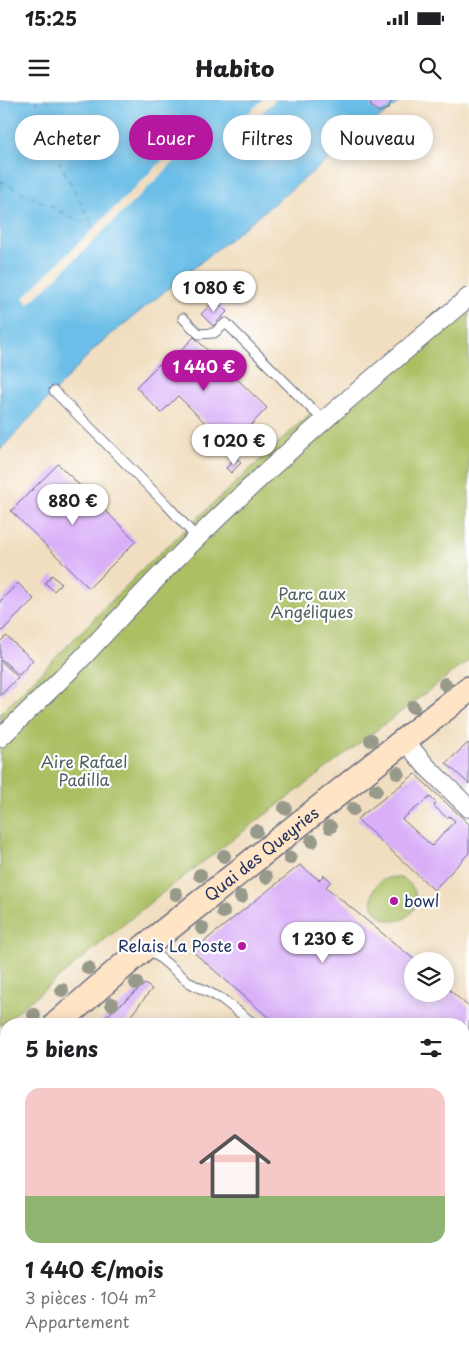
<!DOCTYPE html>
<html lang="fr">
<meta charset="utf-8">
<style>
body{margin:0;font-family:"Playpen Sans",sans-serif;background:#f6f6f6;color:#202124;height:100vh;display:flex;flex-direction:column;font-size:19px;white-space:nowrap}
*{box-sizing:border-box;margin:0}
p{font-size:16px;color:#757577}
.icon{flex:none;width:28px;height:28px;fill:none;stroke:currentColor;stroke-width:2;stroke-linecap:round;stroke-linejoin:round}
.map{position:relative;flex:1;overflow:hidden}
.drawer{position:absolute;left:0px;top:918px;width:470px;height:336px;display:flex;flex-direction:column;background:#fff;border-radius:20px 20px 0 0;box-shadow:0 2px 12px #0003}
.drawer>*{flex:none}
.banner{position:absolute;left:15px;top:15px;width:440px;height:45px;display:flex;gap:10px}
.tools{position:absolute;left:404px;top:852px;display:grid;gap:10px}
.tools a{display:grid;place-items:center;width:50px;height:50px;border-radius:50%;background:#fff;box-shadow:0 2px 12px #0003;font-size:25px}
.price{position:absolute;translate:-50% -42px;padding:0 11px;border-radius:18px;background:#fff;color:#222;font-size:16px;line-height:32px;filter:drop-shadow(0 1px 2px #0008)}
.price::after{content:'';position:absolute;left:50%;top:30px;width:15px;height:11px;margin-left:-8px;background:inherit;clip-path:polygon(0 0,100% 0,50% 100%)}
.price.selected{background:#b5179e;color:#fff}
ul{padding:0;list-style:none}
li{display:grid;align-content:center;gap:10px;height:265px;padding:0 25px}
li span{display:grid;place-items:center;height:155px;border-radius:15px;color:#555}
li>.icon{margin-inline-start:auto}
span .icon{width:90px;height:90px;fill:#fffc;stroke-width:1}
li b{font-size:21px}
h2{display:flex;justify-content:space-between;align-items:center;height:60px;padding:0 25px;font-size:21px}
.chip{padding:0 18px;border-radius:22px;background:#fff;box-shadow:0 2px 12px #0003;font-size:18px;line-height:45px}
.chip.selected{background:#b5179e;color:#fff}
.status{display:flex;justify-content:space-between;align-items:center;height:35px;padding:0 25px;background:#fff;direction:ltr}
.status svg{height:14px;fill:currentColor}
header{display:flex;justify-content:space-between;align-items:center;height:65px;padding:0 25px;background:#fff;font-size:22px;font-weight:800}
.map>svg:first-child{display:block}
</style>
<div class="status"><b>15:25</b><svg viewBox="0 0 49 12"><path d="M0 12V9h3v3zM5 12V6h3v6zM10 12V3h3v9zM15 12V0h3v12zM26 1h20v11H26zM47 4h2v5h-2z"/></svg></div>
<header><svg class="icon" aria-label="menu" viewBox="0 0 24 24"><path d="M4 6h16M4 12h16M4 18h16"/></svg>Habito<svg class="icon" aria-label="search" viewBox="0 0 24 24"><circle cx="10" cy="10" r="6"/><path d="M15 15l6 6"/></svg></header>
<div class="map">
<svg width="469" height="1253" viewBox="0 0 469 1253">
<rect width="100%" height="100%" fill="#fff"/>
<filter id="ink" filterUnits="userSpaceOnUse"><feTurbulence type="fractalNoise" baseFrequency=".02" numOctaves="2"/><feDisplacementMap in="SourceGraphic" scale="10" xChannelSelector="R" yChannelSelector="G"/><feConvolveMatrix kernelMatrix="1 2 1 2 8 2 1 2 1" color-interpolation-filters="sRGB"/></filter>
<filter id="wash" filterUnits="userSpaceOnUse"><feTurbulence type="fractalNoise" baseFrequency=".0096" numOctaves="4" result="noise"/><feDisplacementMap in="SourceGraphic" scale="20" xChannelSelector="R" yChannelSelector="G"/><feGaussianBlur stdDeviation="1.12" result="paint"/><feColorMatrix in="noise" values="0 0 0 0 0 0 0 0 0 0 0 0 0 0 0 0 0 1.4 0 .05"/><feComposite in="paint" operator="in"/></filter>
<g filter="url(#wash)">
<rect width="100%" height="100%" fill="#f1dec0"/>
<path fill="#acbf63" stroke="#647760" d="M 469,207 L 469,560 L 157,797 L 0,926 L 0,614 L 145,467 L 316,308 L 331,323 Z
M372 799a22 22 0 1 1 44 0a22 22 0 1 1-44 0Z"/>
<path fill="#6bbee7" stroke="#4376a2" d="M 0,0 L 402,0 L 97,246 L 0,350 Z"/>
<path fill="#f1dec0" d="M 262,0 L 275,0 L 243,31 L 237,24 Z
M 169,54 L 176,60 L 29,204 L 23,198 Z"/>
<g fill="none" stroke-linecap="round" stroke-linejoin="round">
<path stroke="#335a87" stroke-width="1" stroke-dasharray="6 5" stroke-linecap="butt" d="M 0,81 L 94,128 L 47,38 L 36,0"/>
</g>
<g id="blocks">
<path fill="#d9aff8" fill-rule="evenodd" d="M 370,0 L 391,0 L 391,2 L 388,9 L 378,12 L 371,6 Z
M 215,200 L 227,212 L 213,226 L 201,214 Z
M 194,237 L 267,308 L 230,347 L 178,296 L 161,313 L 136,287 L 160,263 L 165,267 Z
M 237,358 L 241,363 L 231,373 L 226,368 Z
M 58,364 L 136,441 L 89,488 L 11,411 Z
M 52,475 L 61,484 L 54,491 L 45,483 Z
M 18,483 L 34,499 L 0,533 L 0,501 Z
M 6,536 L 33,560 L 19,575 L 0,558 L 0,542 Z
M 0,560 L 18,577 L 0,596 Z
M 468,643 L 469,644 L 469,684 L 446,663 Z
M 415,674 L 469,724 L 469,753 L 434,790 L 357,719 ZM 430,697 L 436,703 L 434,706 L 447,718 L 449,716 L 455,721 L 432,746 L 402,719 Z
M 300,765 L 319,780 L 324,775 L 331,781 L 326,787 L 416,861 L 412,861 L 412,894 L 445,894 L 445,886 L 469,907 L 469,1008 L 464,1014 L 464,924 L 276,924 L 192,851 Z
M 145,884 L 152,889 L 124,924 L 97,924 Z
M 6,1008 L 6,1060 L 0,1055 L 0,1013 Z
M 0,1092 L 6,1097 L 6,1148 L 0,1143 Z
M 464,1149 L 469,1153 L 469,1253 L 380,1253 L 373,1248 L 464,1248 Z
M 0,1177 L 6,1182 L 6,1230 L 0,1225 Z
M 28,1248 L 88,1248 L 95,1253 L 35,1253 Z
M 103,1248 L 152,1248 L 147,1253 L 98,1253 Z
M 188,1248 L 192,1248 L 199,1253 L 183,1253 Z
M 236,1248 L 296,1248 L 301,1253 L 243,1253 Z"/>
</g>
</g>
<g filter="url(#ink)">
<use href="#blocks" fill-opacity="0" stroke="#666c80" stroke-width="1"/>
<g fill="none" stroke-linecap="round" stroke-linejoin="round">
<g stroke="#666c80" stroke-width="11">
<path id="service" d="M 183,218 L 199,234 L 214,233 L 226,223 L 323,320
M 54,291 L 167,405 L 197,438
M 147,847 L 190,883 L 222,899 L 254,924
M 464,1112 L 469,1116"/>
</g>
<g stroke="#666c80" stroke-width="20">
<path id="minor" d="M 0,638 C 28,611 57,584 84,556 C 121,516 158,476 197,438 C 283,353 376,275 469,197
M 404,640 L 426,666 L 469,708
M 0,1073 L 6,1078
M 217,1248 L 224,1253"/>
</g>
<g stroke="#666c80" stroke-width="28">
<g id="secondary">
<path id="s1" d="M 57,924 L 146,846 L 469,589"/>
<path d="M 0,972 L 6,967"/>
</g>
</g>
<use href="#service" stroke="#fff" stroke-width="9"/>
<use href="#minor" stroke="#fff" stroke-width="18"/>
<use href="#secondary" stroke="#ffe4c6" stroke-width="25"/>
</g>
<g fill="#97998b">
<circle cx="445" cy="584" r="7"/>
<circle cx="413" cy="607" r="7"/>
<circle cx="371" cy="640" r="7"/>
<circle cx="398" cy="673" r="7"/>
<circle cx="376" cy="690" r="7"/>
<circle cx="285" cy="708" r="7"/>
<circle cx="353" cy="709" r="7"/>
<circle cx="330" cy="727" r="7"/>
<circle cx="256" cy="731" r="7"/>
<circle cx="312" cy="741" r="7"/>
<circle cx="224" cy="756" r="7"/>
<circle cx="290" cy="758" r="7"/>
<circle cx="200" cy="775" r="7"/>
<circle cx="266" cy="777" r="7"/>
<circle cx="176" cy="794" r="7"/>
<circle cx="241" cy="797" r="7"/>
<circle cx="223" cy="812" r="7"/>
<circle cx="202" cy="828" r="7"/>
<circle cx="88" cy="868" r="7"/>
<circle cx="136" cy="883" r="7"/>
<circle cx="62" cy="890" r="7"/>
<circle cx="112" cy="904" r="7"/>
<circle cx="34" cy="915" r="7"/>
</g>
</g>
<g fill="#b5179e" stroke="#fff" stroke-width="2">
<circle cx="394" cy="801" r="5"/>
<circle cx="242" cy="846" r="5"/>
</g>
<g text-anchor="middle" stroke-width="4.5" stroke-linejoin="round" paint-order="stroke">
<g font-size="16" fill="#4e6160" stroke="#fff">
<text x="312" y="500">Parc aux<tspan x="312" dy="18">Angéliques</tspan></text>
<text x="84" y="668">Aire Rafael<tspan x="84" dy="18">Padilla</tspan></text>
</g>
<g font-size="16" fill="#1b2f5e" stroke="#fff">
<text dy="6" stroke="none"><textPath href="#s1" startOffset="266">Quai des Queyries</textPath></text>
</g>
<g font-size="16" fill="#1b2f5e" stroke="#fff" text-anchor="start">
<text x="404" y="807">bowl</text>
<text x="232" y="852" text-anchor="end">Relais La Poste</text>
</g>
</g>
</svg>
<div class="tools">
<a><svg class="icon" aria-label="layers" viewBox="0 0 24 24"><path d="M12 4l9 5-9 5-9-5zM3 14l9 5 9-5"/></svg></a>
</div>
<b class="price" style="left:214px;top:213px">1 080 €</b>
<b class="price selected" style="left:204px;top:292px">1 440 €</b>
<b class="price" style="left:234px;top:366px">1 020 €</b>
<b class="price" style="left:73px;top:426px">880 €</b>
<b class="price" style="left:323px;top:864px">1 230 €</b>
<div class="banner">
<a class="chip">Acheter</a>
<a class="chip selected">Louer</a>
<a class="chip">Filtres</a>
<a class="chip">Nouveau</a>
</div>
<section class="drawer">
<h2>5 biens<svg class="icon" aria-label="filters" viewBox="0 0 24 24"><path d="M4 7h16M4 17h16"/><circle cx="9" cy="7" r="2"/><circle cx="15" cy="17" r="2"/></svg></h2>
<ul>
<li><span style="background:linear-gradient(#f6c9c9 70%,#8fb573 0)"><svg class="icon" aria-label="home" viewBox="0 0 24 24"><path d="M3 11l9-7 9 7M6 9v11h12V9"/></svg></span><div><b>1 440 €/mois</b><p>3 pièces · 104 m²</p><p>Appartement</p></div></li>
</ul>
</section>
</div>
